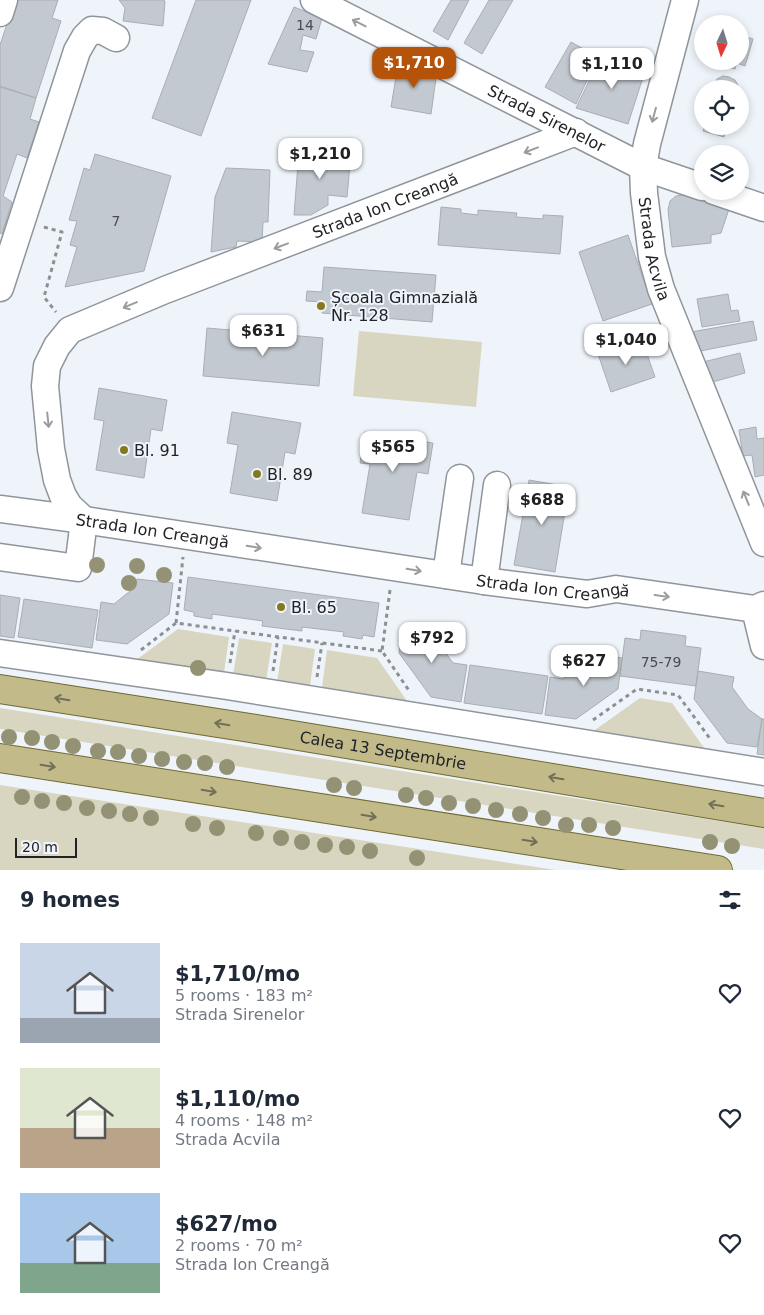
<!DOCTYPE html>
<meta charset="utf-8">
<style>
body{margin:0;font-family:"DejaVu Sans",sans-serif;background:#f2f2f3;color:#1f2937;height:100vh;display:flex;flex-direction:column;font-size:19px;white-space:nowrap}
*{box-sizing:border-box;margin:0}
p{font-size:16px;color:#747a83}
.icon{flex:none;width:28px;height:28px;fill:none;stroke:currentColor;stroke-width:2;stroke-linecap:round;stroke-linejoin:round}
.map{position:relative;height:870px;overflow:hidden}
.sheet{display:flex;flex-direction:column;background:#fff;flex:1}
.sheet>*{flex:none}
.needle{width:32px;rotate:184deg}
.buttons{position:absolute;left:694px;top:15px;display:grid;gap:10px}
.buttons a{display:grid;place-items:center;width:55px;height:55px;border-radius:50%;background:#fff;box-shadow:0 2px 8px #0003;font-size:25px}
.scale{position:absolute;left:15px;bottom:12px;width:62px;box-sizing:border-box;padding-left:5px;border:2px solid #212326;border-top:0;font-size:14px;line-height:18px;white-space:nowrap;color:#212326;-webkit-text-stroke:4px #eff4fb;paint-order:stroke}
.price{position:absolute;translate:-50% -42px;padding:0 11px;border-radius:10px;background:#fff;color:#222;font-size:16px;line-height:32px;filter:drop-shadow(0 1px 2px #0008)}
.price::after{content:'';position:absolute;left:50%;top:30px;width:15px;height:11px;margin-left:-8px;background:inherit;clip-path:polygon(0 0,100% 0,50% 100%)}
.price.on{background:#b45309;color:#fff}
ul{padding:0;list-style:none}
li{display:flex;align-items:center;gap:15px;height:125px;padding:0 20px}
li span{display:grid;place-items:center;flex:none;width:140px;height:100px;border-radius:0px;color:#555}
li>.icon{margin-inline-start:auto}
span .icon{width:60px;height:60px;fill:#fffc;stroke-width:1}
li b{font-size:21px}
h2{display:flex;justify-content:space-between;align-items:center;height:60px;padding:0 20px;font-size:21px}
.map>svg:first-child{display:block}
</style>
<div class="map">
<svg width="764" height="870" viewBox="0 0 764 870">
<rect width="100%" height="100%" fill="#eff4fb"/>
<path fill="#d8d6c0" d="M 359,331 L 482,342 L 476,407 L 353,396 Z
M 178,629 L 229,637 L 223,680 L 128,666 Z
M 239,638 L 272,643 L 265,687 L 232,682 Z
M 283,644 L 315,649 L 309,693 L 276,688 Z
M 327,650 L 377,658 L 412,708 L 321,695 Z
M 640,698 L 672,703 L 710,756 L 585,737 Z
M 0,708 L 764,828 L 764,849 L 0,729 Z
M 0,785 L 556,870 L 0,870 Z"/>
<path fill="#c3c9d0" stroke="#a9aeb5" d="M 15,0 L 58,0 L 52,18 L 61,21 L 36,98 L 0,86 L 0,45 Z
M 119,0 L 164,0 L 165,2 L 163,26 L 123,21 L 125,8 Z
M 196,0 L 251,0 L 201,136 L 152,118 Z
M 451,0 L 469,0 L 448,40 L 433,31 Z
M 489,0 L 513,0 L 482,54 L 464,43 Z
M 294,7 L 322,18 L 316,39 L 303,35 L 300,50 L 314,52 L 307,72 L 268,64 Z
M 702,25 L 702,52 L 696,49 Z
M 740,35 L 753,39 L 745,66 L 737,63 L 735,69 L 717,64 L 718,61 L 740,61 Z
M 571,42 L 598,57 L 576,104 L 545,87 Z
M 602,54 L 645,71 L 628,124 L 576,108 Z
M 398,65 L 437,71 L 431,114 L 391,107 Z
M 723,76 L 729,77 L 735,80 L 738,85 L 737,89 L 712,89 L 717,79 Z
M 0,87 L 36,98 L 30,119 L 39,122 L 27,158 L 17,154 L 3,196 L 12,202 L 2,234 L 0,233 Z
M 705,126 L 728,126 L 724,137 L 703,131 Z
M 299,151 L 351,154 L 347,197 L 328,195 L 328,205 L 311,215 L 294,215 Z
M 95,154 L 171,176 L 144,271 L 65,287 L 77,247 L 70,245 L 77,221 L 69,220 L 84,168 L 90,170 Z
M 226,168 L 270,170 L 268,222 L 263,222 L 262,242 L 237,241 L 236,247 L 211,252 L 215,197 Z
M 683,195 L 729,209 L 721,233 L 711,235 L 711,243 L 672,247 L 668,210 L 670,201 L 676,196 Z
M 441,207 L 461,209 L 461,213 L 478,215 L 478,210 L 517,213 L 516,217 L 543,219 L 543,215 L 563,216 L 560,254 L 438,245 Z
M 628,235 L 652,304 L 603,321 L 579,252 Z
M 324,267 L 436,275 L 432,322 L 322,313 L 323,302 L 306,301 L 307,291 L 322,292 Z
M 728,294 L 731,311 L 738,310 L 740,321 L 702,327 L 697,299 Z
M 753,321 L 757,340 L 695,352 L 691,332 Z
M 207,328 L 323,338 L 319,386 L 203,376 Z
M 642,340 L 655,377 L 611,392 L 598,354 Z
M 740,353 L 745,373 L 709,383 L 703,362 Z
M 99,388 L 167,400 L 162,431 L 151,429 L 144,478 L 96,470 L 104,421 L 94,419 Z
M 232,412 L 301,423 L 295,454 L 285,452 L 277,501 L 230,493 L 238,445 L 227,443 Z
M 756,427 L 757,439 L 764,438 L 764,475 L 755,477 L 752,455 L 743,456 L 739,430 Z
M 365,432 L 433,443 L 428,474 L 417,472 L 409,520 L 362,513 L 370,464 L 360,463 Z
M 529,480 L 569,487 L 555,572 L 514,565 Z
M 188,577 L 379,603 L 374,637 L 363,635 L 362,639 L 343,636 L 344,632 L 302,627 L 302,631 L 262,626 L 263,621 L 212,614 L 212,619 L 194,616 L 194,612 L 184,610 Z
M 137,579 L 173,583 L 169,614 L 127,644 L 96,640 L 101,602 L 114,604 L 135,587 Z
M 0,595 L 20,598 L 14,638 L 0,636 Z
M 24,599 L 98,610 L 92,648 L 18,637 Z
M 403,626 L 438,631 L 437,641 L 453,663 L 467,665 L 461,702 L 431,697 L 399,653 Z
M 641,630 L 686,636 L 685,646 L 701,648 L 696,686 L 620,676 L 625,638 L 640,640 Z
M 586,653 L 622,658 L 618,689 L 576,719 L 545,715 L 550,677 L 563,679 L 584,662 Z
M 470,665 L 548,676 L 542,714 L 464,703 Z
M 698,671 L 734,677 L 732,687 L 748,709 L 762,719 L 757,747 L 727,743 L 694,699 Z
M 762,719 L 764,719 L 764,755 L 757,754 Z"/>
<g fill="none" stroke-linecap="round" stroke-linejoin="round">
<g stroke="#90959c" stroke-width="29">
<g id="minor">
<path id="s1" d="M 314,0 L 643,167 L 702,187"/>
<path id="s2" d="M 685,0 L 647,144 L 643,167 L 644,193 L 652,257 L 661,289 L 764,543"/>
<path d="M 0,13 L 4,0"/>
<path d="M 714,191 L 764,208"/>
<path d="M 0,288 L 77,51 L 85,37 L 92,30 L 103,31 L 116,38"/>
<path id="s3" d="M 0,509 L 84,520 L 484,581 L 587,594 L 616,589 L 755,609 L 764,605"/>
<path id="s4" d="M 84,520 L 69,506 L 63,496 L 57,480 L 51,449 L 45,386 L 47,366 L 57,346 L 70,330 L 165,290 L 576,132"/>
<path d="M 0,557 L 78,568 L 84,520"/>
<path d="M 446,575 L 460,478"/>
<path d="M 484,581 L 497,485"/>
<path d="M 755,609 L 764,646"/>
<path d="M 0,653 L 227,686 L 764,772"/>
</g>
</g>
<g stroke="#706933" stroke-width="30">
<g id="major">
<path id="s5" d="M 0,689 L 250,728 L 764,813"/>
<path d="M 0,758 L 718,870"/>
</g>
</g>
<path stroke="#8c9095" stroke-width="3" stroke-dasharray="4 4" stroke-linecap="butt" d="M 44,227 L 62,232 L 44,297 L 56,312
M 390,590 L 382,651 L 410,692
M 176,623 L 183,557
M 141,650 L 176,623 L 382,651
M 230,663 L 235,631
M 273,671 L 278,637
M 317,677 L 322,643
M 593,720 L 637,689 L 678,695 L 711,740"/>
<use href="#minor" stroke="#fff" stroke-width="26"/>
<use href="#major" stroke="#c2bb89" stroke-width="28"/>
</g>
<g fill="#949275">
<circle cx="97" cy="565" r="8"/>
<circle cx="137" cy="566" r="8"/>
<circle cx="164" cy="575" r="8"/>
<circle cx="129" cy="583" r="8"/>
<circle cx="198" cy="668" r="8"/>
<circle cx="9" cy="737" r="8"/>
<circle cx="32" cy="738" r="8"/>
<circle cx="52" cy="742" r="8"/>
<circle cx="73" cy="746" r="8"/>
<circle cx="98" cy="751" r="8"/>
<circle cx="118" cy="752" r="8"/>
<circle cx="139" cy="756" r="8"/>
<circle cx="162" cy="759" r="8"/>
<circle cx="184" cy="762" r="8"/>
<circle cx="205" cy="763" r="8"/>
<circle cx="227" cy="767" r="8"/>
<circle cx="334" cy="785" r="8"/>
<circle cx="354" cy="788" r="8"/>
<circle cx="406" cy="795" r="8"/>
<circle cx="22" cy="797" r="8"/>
<circle cx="426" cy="798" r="8"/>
<circle cx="42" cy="801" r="8"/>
<circle cx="64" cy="803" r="8"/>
<circle cx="449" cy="803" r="8"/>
<circle cx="473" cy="806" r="8"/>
<circle cx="87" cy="808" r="8"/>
<circle cx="496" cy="810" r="8"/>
<circle cx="109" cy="811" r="8"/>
<circle cx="130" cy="814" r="8"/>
<circle cx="520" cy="814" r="8"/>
<circle cx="151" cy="818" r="8"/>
<circle cx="543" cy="818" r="8"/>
<circle cx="193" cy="824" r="8"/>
<circle cx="566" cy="825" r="8"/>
<circle cx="589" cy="825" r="8"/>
<circle cx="217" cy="828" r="8"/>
<circle cx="613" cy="828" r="8"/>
<circle cx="256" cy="833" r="8"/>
<circle cx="281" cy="838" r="8"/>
<circle cx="302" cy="842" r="8"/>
<circle cx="710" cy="842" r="8"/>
<circle cx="325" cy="845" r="8"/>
<circle cx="732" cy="846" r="8"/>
<circle cx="347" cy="847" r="8"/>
<circle cx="370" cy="851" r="8"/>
<circle cx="417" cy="858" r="8"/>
</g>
<defs><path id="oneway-shaft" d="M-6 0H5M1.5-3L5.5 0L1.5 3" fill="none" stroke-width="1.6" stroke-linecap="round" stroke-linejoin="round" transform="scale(1.25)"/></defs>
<g stroke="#9b9c9d">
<use href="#oneway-shaft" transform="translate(359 23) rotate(-153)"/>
<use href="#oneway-shaft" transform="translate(654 115) rotate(105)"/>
<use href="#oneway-shaft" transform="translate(531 150) rotate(159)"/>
<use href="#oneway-shaft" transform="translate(281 246) rotate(159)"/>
<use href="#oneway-shaft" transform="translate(130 305) rotate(157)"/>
<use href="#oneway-shaft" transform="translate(48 420) rotate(84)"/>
<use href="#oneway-shaft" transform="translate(746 498) rotate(-112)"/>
<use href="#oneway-shaft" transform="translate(254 547) rotate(9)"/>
<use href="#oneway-shaft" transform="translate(414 570) rotate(9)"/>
<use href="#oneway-shaft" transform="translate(662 596) rotate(8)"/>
</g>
<g stroke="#726f58">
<use href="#oneway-shaft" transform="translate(62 699) rotate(-171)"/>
<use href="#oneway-shaft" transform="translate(222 724) rotate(-171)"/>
<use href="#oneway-shaft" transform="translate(48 766) rotate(9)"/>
<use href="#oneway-shaft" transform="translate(556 778) rotate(-171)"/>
<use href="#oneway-shaft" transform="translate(209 791) rotate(9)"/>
<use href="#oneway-shaft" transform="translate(716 805) rotate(-171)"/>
<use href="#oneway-shaft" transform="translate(369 816) rotate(9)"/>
<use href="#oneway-shaft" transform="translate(530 841) rotate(9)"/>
</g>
<g fill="#85791e" stroke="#eff4fb" stroke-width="2">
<circle cx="321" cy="306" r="5"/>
<circle cx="124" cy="450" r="5"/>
<circle cx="257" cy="474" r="5"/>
<circle cx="281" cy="607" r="5"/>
</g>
<g text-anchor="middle" stroke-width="4" stroke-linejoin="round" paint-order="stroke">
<g font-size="14" fill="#4a4c50">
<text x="305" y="30">14</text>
<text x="116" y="226">7</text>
<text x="661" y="667">75-79</text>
</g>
<g font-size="16" fill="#212326" stroke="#eff4fb">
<text dy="6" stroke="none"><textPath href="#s1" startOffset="261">Strada Sirenelor</textPath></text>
<text dy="6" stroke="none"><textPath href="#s4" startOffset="546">Strada Ion Creangă</textPath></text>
<text dy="6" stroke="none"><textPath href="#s2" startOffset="255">Strada Acvila</textPath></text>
<text dy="6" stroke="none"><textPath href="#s3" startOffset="154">Strada Ion Creangă</textPath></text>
<text dy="6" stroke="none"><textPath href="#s3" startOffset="559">Strada Ion Creangă</textPath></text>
<text dy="6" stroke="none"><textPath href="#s5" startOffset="388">Calea 13 Septembrie</textPath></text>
</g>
<g font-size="16" fill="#212326" stroke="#eff4fb" text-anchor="start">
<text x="331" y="303">Școala Gimnazială<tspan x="331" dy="18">Nr. 128</tspan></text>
<text x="134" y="456">Bl. 91</text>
<text x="267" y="480">Bl. 89</text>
<text x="291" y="613">Bl. 65</text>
</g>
</g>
</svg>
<div class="buttons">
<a><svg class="needle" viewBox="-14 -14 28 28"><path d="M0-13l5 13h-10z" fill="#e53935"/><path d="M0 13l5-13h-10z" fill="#747a83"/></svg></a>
<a><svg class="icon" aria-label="locate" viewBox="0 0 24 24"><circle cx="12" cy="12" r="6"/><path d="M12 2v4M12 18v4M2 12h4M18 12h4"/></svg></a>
<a><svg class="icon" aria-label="layers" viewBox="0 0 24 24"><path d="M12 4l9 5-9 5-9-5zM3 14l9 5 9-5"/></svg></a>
</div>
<div class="scale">20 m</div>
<b class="price on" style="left:414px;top:89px">$1,710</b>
<b class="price" style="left:612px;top:90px">$1,110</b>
<b class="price" style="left:320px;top:180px">$1,210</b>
<b class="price" style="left:263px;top:357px">$631</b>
<b class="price" style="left:626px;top:366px">$1,040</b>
<b class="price" style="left:393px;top:473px">$565</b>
<b class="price" style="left:542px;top:526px">$688</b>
<b class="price" style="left:432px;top:664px">$792</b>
<b class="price" style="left:584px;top:687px">$627</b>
</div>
<section class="sheet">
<h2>9 homes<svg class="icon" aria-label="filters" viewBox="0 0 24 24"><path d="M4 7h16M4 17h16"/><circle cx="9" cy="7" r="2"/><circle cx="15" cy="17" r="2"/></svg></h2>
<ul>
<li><span style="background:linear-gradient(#c9d6e8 75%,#9aa5b1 0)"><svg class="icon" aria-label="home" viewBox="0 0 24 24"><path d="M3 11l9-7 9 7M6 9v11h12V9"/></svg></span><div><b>$1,710/mo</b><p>5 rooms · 183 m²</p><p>Strada Sirenelor</p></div><svg class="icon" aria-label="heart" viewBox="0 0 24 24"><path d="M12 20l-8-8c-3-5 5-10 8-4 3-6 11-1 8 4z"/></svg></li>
<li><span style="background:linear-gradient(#dfe7d0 60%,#b9a48a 0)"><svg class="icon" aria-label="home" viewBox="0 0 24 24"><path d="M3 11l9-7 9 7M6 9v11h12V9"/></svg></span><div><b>$1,110/mo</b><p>4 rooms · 148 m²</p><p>Strada Acvila</p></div><svg class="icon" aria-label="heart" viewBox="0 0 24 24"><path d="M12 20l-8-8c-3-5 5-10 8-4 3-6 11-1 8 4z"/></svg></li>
<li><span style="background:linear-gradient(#a9c7e8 70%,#7fa58c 0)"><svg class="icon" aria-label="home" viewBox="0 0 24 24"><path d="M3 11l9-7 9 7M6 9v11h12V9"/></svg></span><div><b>$627/mo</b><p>2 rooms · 70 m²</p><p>Strada Ion Creangă</p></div><svg class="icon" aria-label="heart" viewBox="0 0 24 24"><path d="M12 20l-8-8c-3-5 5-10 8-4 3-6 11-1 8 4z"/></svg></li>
</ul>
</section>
